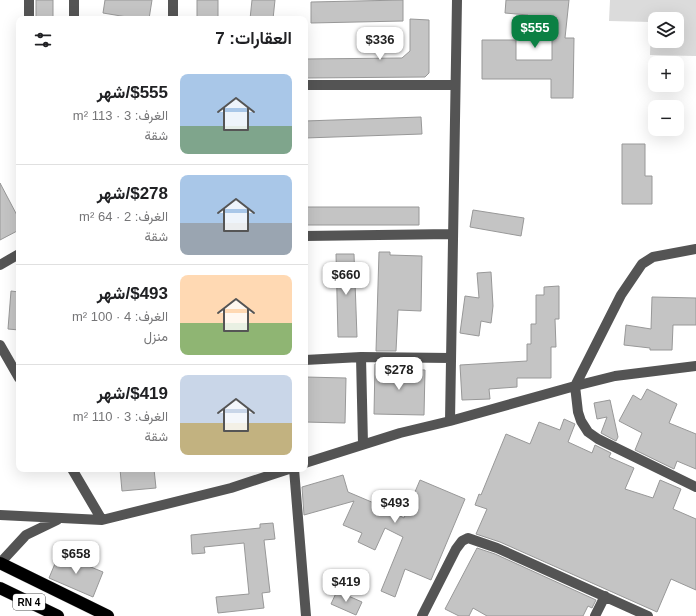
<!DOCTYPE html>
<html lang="ar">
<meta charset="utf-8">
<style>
body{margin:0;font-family:Arial,Vazirmatn,sans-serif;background:#f2f2f2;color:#202124;direction:rtl;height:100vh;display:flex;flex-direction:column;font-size:15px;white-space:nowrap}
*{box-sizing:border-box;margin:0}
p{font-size:13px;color:#757577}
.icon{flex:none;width:22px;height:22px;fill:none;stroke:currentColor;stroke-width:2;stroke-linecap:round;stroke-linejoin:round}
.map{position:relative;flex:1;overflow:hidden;direction:ltr}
.drawer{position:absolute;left:16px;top:16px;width:292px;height:456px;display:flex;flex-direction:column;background:#fff;border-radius:8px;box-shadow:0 4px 16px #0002;direction:rtl}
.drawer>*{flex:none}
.tools{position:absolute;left:648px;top:12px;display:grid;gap:8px}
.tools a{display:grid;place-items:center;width:36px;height:36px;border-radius:8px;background:#fff;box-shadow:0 4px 16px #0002;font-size:20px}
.price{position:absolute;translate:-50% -34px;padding:0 9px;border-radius:8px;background:#fff;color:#222;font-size:13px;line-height:26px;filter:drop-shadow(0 1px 2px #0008)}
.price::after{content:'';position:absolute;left:50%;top:24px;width:12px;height:9px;margin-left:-6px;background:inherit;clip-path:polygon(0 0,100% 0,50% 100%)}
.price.on{background:#0b8043;color:#fff}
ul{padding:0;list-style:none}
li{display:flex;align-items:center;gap:12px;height:100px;padding:0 16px}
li+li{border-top:1px solid #e0e0e0}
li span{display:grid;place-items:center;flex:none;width:112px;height:80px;border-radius:8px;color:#555}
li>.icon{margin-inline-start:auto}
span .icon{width:48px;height:48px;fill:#fffc;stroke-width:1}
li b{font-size:17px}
h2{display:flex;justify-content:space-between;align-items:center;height:48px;padding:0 16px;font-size:17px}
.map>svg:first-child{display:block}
</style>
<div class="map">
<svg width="696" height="616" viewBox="0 0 696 616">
<rect width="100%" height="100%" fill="#fff"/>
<path fill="#dbdbdb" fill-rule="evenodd" d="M 610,0 L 696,0 L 696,56 L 650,55 L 651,22 L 609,21 ZM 655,19 L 677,19 L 677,41 L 655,41 Z"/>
<path fill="#c4c4c4" stroke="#989898" d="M 36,0 L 53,0 L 53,19 L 36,19 Z
M 105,0 L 152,0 L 149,19 L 126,19 L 127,17 L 103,13 Z
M 197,0 L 218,0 L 218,19 L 197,19 Z
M 252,0 L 275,0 L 273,19 L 250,19 Z
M 403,0 L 403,21 L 311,23 L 311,2 Z
M 506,0 L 569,0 L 565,38 L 574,38 L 573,98 L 551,98 L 551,79 L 482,79 L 482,40 L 516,40 L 516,60 L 552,60 L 552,25 L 527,23 L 528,15 L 505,13 Z
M 410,19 L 429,20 L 429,73 L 425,77 L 305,78 L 305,59 L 402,58 L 410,51 Z
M 421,117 L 422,134 L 305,138 L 305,121 Z
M 622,144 L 645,144 L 645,176 L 652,176 L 652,204 L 622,204 Z
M 0,183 L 19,219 L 19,230 L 0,240 Z
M 305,207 L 419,207 L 419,225 L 305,225 Z
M 473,210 L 524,218 L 521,236 L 470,227 Z
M 379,252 L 390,252 L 390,255 L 422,256 L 421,311 L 398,310 L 396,351 L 376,351 Z
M 336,254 L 354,254 L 357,337 L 338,337 Z
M 491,272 L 493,306 L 491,323 L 481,321 L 479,336 L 460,333 L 465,296 L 479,298 L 477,273 Z
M 559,286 L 559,319 L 555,319 L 556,347 L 551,347 L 551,378 L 517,378 L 517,387 L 489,389 L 490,399 L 462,400 L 460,365 L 527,361 L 527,344 L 531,344 L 531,324 L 536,324 L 536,295 L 544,295 L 544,287 Z
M 11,291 L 19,292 L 19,330 L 8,329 Z
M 652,297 L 696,298 L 696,325 L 673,325 L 672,350 L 650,350 L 650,348 L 624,345 L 626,325 L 651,329 Z
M 375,364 L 396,364 L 396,369 L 425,370 L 424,415 L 374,414 Z
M 305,377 L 346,378 L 345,423 L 305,422 Z
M 647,389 L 677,404 L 669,423 L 696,434 L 696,469 L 677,461 L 674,469 L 635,450 L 642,433 L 619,421 L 633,395 L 641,400 Z
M 610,400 L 618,437 L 616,441 L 601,433 L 607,417 L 597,419 L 594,403 Z
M 564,419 L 575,424 L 568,442 L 592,453 L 595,445 L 611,453 L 609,457 L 634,468 L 625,489 L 653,498 L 660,480 L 681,489 L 673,509 L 696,519 L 696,590 L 671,579 L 657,612 L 500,542 L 476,534 L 487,509 L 475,505 L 479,494 L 481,495 L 506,434 L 530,444 L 539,422 L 560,430 Z
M 120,469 L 154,469 L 156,488 L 122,491 Z
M 343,475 L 348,492 L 381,506 L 404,518 L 420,480 L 465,499 L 431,580 L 405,569 L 395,597 L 381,591 L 403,537 L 385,528 L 375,550 L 358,542 L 362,533 L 343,525 L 354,501 L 304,515 L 302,487 Z
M 273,523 L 275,539 L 264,540 L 270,592 L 262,593 L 264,608 L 218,613 L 216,597 L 249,594 L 244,543 L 204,547 L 205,553 L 192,554 L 191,535 L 260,528 L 260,524 Z
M 477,548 L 495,554 L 596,600 L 592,608 L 588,606 L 583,616 L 487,616 L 473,608 L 469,616 L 459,616 L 445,609 Z
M 59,554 L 103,572 L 93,597 L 49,578 Z
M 337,591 L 362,602 L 356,615 L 331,604 Z"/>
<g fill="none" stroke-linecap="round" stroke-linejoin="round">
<g stroke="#dbdbdb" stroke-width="13">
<path id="highway" d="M 0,563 L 108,616
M 0,588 L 58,616"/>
</g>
<path stroke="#545454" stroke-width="10" d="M 29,0 L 29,19
M 74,19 L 74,0
M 173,19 L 173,0
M 305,85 L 455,85
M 305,236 L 452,234
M 696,249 L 653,257 L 642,264 L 621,295 L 575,386 L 578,412 L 581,421 L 588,432 L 598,439 L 696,487
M 0,265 L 19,254
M 0,345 L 19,378
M 361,357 L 363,444
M 305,360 L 361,357 L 451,358
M 450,421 L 457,0
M 305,463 L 400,433 L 450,421 L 575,386 L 615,376 L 696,366
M 72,469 L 102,520
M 294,469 L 306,616
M 0,515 L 102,520 L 231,488 L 289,469
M 0,563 L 26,535 L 57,520
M 422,616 L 456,549 L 462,541 L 468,538 L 497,548 L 648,616
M 595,616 L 605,596"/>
<use href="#highway" stroke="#000" stroke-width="12"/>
</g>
<g text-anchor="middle" stroke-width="4" stroke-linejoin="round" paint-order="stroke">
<rect fill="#fff" stroke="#4c4c4c" stroke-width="1" x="13" y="594" width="32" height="16" rx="3"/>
<g font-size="10" font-weight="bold" fill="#000">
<text x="29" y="606">RN 4</text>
</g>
</g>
</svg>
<div class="tools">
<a><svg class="icon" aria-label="layers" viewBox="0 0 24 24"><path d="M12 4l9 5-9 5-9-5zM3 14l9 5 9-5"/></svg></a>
<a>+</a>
<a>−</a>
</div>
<b class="price on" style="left:535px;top:49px">$555</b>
<b class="price" style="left:380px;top:61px">$336</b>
<b class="price" style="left:346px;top:296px">$660</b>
<b class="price" style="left:399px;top:391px">$278</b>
<b class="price" style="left:395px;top:524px">$493</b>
<b class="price" style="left:76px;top:575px">$658</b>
<b class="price" style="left:346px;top:603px">$419</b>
<section class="drawer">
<h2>العقارات: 7<svg class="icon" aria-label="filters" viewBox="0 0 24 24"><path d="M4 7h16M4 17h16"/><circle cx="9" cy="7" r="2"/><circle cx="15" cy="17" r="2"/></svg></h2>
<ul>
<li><span style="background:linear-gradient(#a9c7e8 65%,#7fa58c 0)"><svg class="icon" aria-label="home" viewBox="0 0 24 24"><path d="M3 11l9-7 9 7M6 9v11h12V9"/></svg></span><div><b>$555/شهر</b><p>الغرف: 3 · 113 m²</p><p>شقة</p></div></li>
<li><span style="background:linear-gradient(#a9c7e8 60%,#9aa5b1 0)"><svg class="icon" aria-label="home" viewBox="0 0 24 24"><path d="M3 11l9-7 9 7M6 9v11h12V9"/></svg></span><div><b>$278/شهر</b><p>الغرف: 2 · 64 m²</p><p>شقة</p></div></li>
<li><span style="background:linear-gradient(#ffd9b3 60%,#8fb573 0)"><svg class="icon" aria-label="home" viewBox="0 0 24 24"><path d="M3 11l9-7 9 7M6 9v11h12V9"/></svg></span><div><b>$493/شهر</b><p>الغرف: 4 · 100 m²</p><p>منزل</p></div></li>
<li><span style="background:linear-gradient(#c9d6e8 60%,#c2b280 0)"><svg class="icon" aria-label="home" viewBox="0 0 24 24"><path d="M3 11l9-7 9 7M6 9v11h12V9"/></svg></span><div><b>$419/شهر</b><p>الغرف: 3 · 110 m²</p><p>شقة</p></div></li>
</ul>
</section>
</div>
